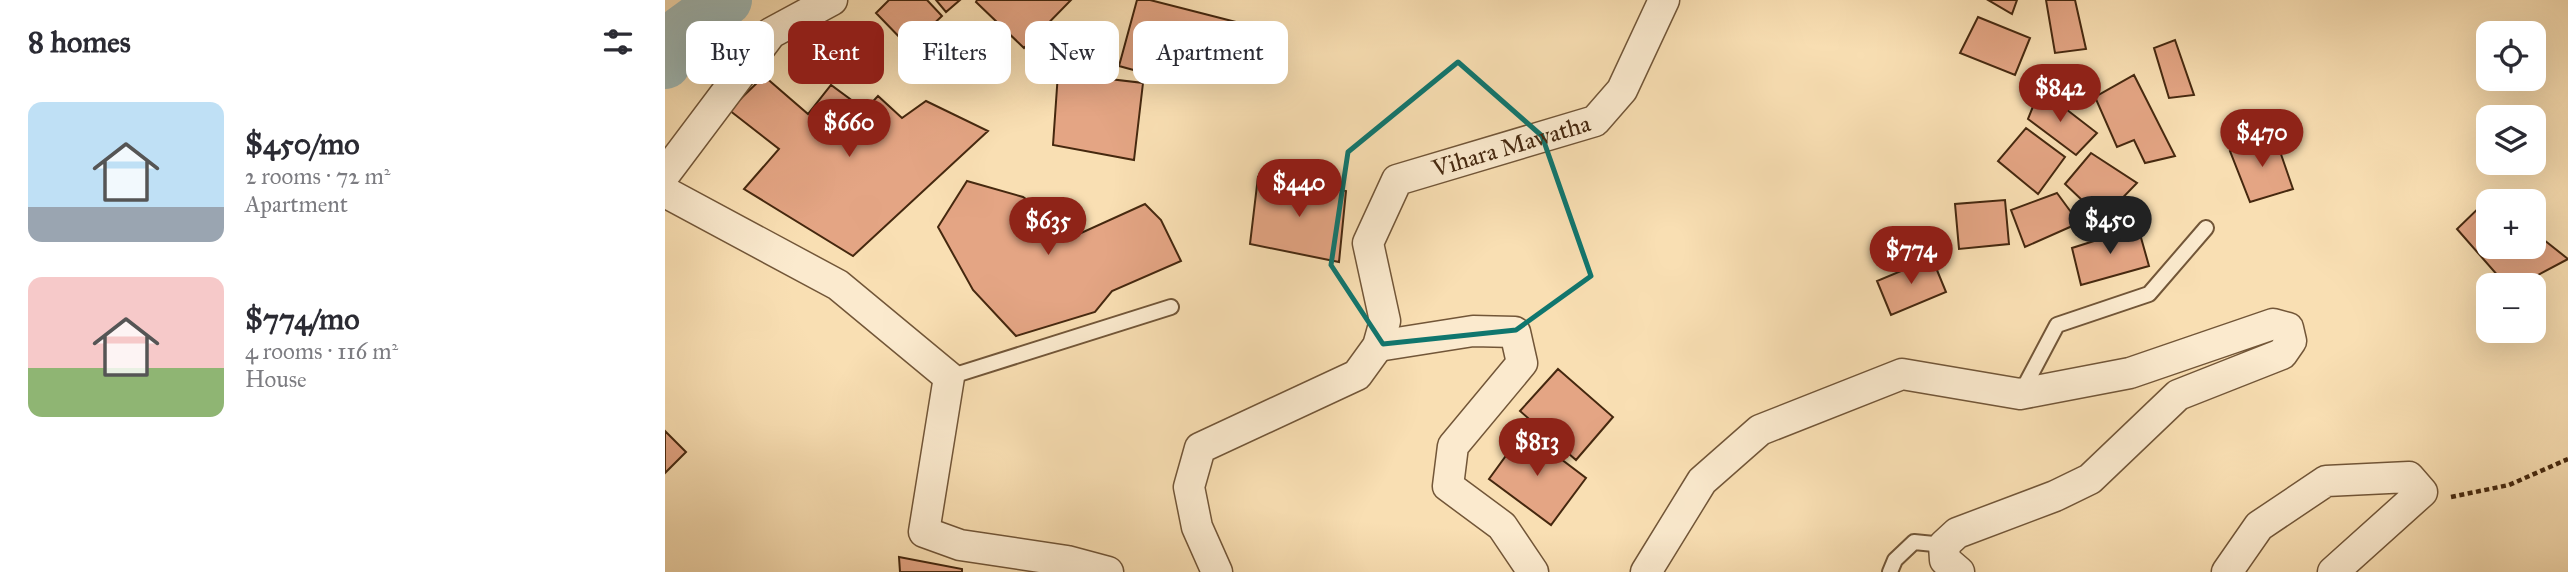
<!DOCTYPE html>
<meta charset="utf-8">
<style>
body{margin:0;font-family:"IM FELL Great Primer",serif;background:#f7f7f7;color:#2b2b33;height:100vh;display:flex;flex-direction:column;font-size:26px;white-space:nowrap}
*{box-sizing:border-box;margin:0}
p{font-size:23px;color:#7c7c81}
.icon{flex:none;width:38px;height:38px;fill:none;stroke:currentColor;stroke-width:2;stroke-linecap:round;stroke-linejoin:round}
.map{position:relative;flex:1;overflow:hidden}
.sheet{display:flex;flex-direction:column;background:#fff;width:665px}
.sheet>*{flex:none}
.top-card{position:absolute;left:21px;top:21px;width:665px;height:63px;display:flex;gap:14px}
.buttons{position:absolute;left:1811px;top:21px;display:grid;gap:14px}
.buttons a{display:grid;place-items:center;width:70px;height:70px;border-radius:14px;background:#fff;box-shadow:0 7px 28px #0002;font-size:35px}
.price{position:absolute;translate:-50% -60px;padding:0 16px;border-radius:24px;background:#8f2418;color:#fff;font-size:23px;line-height:46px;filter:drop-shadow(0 2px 4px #0008)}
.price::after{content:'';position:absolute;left:50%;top:42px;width:21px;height:16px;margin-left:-10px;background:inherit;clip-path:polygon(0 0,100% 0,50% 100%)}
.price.selected{background:#222;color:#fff}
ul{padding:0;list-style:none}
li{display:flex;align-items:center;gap:21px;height:175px;padding:0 28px}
li span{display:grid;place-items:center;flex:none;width:196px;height:140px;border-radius:14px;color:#555}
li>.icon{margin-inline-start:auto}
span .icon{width:84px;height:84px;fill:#fffc;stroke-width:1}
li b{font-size:30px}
h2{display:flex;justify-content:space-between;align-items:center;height:84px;padding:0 28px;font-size:30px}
.pill{padding:0 24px;border-radius:14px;background:#fff;box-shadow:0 7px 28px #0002;font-size:24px;line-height:63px}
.pill.selected{background:#8f2418;color:#fff}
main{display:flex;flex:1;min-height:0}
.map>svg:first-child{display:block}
</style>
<main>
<section class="sheet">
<h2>8 homes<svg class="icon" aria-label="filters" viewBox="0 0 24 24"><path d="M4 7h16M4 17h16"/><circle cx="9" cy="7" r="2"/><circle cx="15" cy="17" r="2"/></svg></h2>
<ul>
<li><span style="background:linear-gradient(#bfe0f5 75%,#9aa5b1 0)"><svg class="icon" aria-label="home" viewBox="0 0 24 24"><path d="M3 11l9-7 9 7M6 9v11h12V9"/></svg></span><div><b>$450/mo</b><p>2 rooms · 72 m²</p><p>Apartment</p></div></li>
<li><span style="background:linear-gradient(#f6c9c9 65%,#8fb573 0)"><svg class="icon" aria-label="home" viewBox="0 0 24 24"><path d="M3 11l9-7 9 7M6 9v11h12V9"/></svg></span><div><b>$774/mo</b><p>4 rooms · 116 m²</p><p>House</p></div></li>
</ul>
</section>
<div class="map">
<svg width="1903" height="572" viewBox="0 0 1903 572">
<rect width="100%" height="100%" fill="#f9dfb3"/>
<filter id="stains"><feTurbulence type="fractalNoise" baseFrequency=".00286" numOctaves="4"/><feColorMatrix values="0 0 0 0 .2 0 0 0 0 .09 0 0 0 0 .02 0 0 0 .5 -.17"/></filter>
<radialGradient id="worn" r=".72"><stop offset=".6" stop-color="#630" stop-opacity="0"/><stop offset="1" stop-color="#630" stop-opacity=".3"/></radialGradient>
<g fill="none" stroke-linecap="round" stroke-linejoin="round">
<path stroke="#a1bab6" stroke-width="52" d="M 0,63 L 18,31 L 61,0"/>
</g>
<path fill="#e4a584" stroke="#45280f" stroke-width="2" d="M 224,0 L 262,0 L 277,16 L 244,47 L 211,13 Z
M 271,0 L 295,0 L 281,12 Z
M 312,0 L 406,0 L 359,48 L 311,2 Z
M 472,0 L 485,0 L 571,22 L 564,49 L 516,37 L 505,80 L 454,66 Z
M 1323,0 L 1352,0 L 1347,14 Z
M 1381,0 L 1410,0 L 1421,49 L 1390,53 Z
M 1313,17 L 1365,38 L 1350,75 L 1295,53 Z
M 1510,40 L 1529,95 L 1504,98 L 1489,48 Z
M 393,73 L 478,83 L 469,160 L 388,145 Z
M 1469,75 L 1510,156 L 1480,163 L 1469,140 L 1452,147 L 1430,97 Z
M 99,76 L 143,114 L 166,85 L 200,110 L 213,96 L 237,118 L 261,101 L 323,131 L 188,256 L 79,189 L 114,149 L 64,110 Z
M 1375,89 L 1432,133 L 1411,155 L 1363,119 Z
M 1361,128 L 1400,157 L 1373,194 L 1333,161 Z
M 1609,134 L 1628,189 L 1585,202 L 1565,151 Z
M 1426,153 L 1472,183 L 1437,219 L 1400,184 Z
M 593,177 L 681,191 L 674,262 L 585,244 Z
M 302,181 L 358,197 L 394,223 L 403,239 L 480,204 L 496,220 L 516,261 L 447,291 L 430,312 L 351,336 L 308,290 L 273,227 Z
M 1392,193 L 1414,223 L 1360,247 L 1346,210 Z
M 1825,197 L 1830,201 L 1824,201 L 1824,247 L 1869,247 L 1869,232 L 1903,259 L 1854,285 L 1841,285 L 1792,229 Z
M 1340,200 L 1344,244 L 1294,249 L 1290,204 Z
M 1473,227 L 1484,266 L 1416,285 L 1407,248 Z
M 1267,258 L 1281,292 L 1226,315 L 1212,281 Z
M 893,369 L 948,417 L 911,460 L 855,411 Z
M 0,431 L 21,452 L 0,473 Z
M 859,431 L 921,478 L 886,525 L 824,479 Z
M 234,557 L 297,569 L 297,572 L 235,572 Z"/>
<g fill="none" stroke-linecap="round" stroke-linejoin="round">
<g stroke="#725638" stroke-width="18">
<path id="lane" d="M 284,377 L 506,307
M 1356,393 L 1392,325 L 1484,294 L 1541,228
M 1225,572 L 1230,560 L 1249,542 L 1279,545"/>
</g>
<g stroke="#725638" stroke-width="33">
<g id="street">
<path d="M 0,174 L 106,33 L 167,0"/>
<path d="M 0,192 L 173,285 L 284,377 L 259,532 L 295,545 L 402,561 L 443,572"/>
<path d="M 713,346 L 808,331 L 850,332 L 857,363 L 788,446 L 783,486 L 837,526 L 868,572"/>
<path id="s1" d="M 552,572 L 532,527 L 524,487 L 535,448 L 692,375 L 713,346 L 720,321 L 703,243 L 732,180 L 930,121 L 957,90 L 999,0"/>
<path d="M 981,572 L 1037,481 L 1095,430 L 1237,374 L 1355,394 L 1465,373 L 1608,324 L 1623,328 L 1626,341 L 1617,354 L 1513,395 L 1425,479 L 1390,496 L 1292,533 L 1279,545 L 1280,560 L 1294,572"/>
<path d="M 1562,572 L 1594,526 L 1661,481 L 1744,477 L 1757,492 L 1668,572"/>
</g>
</g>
<path stroke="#45280f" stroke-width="4.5" stroke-dasharray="5 3.5" stroke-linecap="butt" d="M 1786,497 L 1844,485 L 1903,459"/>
<use href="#lane" stroke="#fbeace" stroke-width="14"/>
<use href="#street" stroke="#fbeace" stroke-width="30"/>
</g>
<path fill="none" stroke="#0f766e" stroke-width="5" stroke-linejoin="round" d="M 793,62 L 877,136 L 926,276 L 851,330 L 718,344 L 666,265 L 683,152 Z"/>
<g text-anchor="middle" stroke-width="5" stroke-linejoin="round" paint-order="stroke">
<g font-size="24" fill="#45280f" stroke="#fbeace">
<text dy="8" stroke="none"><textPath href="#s1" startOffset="634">Vihara Mawatha</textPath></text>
</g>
</g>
<rect width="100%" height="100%" filter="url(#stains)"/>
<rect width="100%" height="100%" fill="url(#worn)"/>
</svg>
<div class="buttons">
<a><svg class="icon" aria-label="locate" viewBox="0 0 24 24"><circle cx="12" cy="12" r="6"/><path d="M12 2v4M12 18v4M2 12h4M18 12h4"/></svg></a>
<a><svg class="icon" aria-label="layers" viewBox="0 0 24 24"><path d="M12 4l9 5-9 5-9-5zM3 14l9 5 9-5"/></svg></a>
<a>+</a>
<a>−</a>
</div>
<b class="price" style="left:1395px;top:124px">$842</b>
<b class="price" style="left:184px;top:159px">$660</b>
<b class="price" style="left:1597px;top:169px">$470</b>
<b class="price" style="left:634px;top:219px">$440</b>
<b class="price selected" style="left:1445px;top:256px">$450</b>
<b class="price" style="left:383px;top:257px">$635</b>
<b class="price" style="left:1246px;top:286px">$774</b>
<b class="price" style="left:872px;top:478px">$813</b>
<div class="top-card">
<a class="pill">Buy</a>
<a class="pill selected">Rent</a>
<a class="pill">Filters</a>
<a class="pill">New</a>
<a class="pill">Apartment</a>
</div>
</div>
</main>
